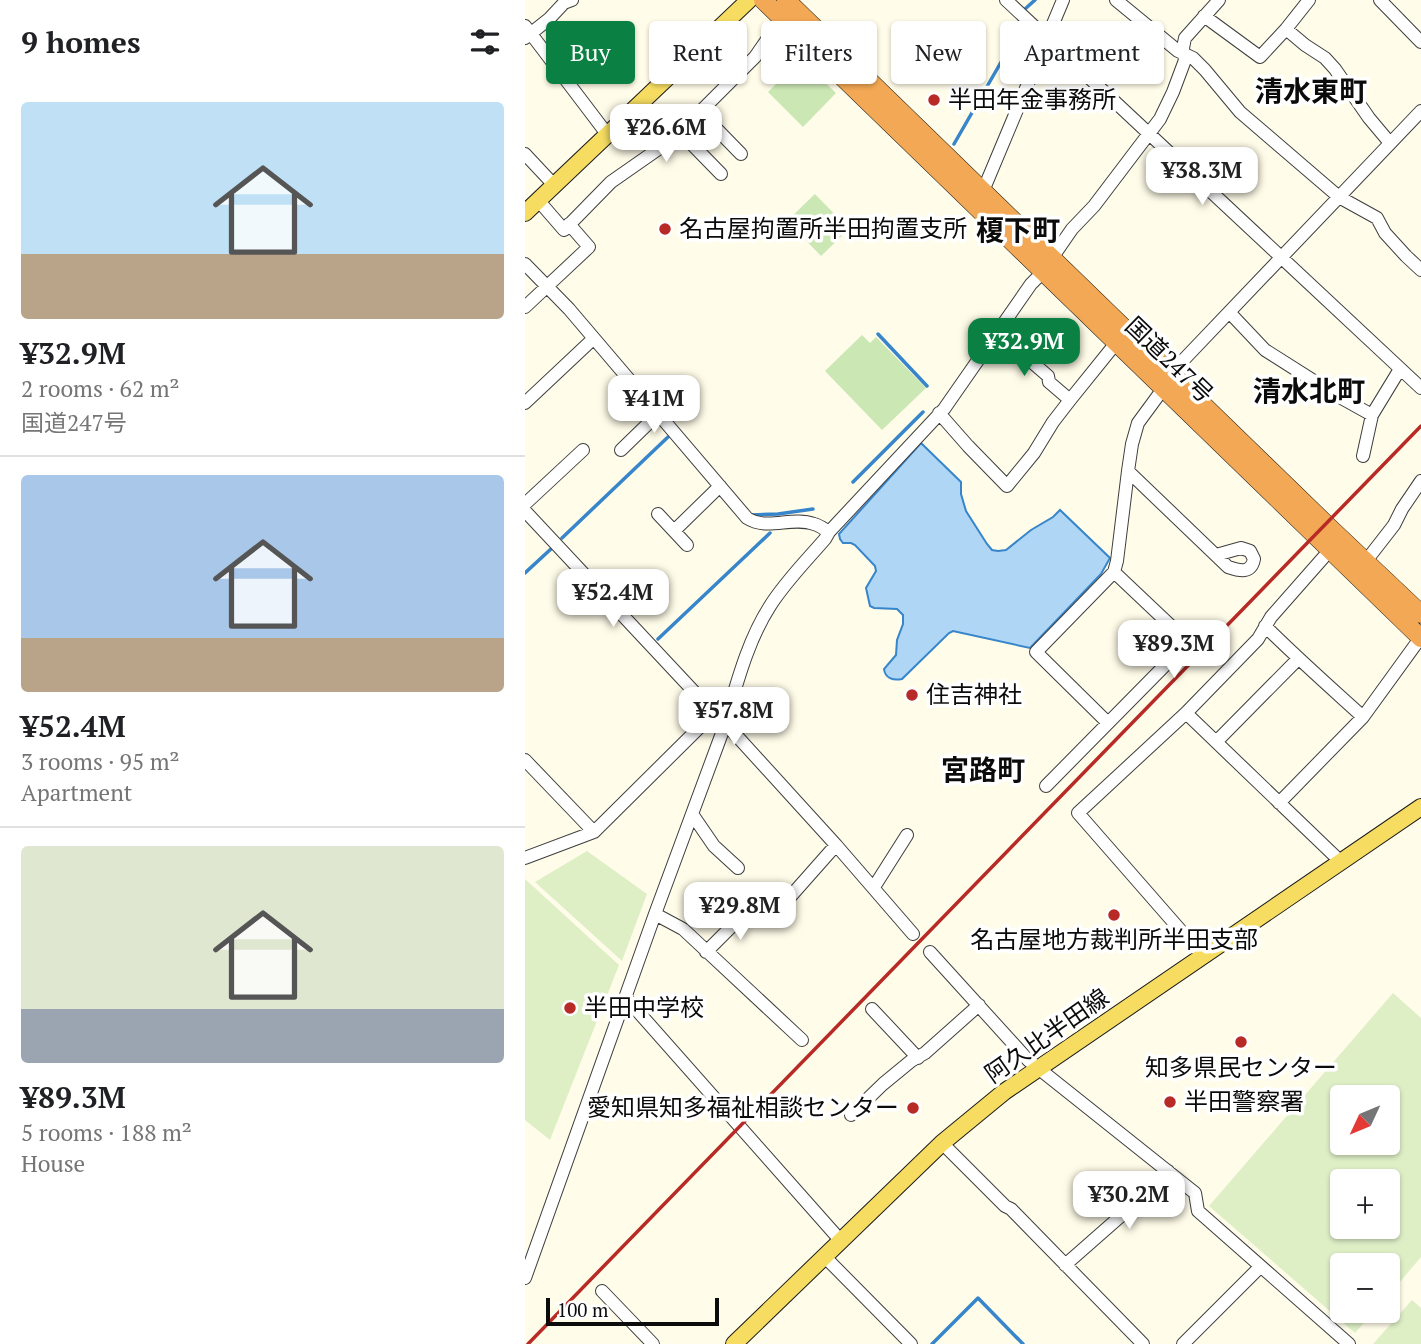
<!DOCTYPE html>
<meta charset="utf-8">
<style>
body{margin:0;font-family:"PT Serif","Noto Sans JP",serif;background:#f2f2f2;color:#202124;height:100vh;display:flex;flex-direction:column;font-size:26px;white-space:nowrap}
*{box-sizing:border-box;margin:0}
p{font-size:23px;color:#757577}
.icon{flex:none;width:38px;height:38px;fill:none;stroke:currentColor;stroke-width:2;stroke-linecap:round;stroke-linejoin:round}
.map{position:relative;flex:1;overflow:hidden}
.panel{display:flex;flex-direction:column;background:#fff;width:525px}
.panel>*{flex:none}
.banner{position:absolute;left:21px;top:21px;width:665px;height:63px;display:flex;gap:14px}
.needle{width:46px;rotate:226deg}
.fabs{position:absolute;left:805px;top:1085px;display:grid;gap:14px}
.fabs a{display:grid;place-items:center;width:70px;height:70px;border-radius:7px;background:#fff;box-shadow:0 2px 5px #0004;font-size:35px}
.scale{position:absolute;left:21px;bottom:18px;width:173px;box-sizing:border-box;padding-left:7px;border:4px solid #0b0b0b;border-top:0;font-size:19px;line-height:24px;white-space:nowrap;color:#0b0b0b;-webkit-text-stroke:5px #fff;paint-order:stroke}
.price{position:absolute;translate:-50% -60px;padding:0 16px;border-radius:14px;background:#fff;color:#222;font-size:23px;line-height:46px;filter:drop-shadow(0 2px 4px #0008)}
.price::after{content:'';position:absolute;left:50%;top:42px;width:21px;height:16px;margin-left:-10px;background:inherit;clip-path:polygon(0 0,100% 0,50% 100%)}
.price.active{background:#0b8043;color:#fff}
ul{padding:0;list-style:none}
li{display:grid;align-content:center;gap:14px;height:371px;padding:0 21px}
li+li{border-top:2px solid #e0e0e0}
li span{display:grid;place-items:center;height:217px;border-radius:7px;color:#555}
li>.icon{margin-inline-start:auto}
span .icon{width:126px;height:126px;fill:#fffc;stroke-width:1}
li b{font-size:30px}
h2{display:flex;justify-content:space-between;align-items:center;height:84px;padding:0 21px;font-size:30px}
.pill{padding:0 24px;border-radius:7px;background:#fff;box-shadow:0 2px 5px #0004;font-size:24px;line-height:63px}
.pill.active{background:#0b8043;color:#fff}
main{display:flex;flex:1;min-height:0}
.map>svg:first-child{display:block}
</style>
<main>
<section class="panel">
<h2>9 homes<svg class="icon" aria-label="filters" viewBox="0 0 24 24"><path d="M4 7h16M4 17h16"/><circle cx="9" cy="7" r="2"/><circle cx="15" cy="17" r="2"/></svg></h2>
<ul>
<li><span style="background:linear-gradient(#bfe0f5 70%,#b9a48a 0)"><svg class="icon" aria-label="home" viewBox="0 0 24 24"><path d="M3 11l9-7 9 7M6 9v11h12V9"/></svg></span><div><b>¥32.9M</b><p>2 rooms · 62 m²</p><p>国道247号</p></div></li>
<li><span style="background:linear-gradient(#a9c7e8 75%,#b9a48a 0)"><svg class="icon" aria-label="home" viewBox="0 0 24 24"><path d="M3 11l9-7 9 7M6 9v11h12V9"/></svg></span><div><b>¥52.4M</b><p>3 rooms · 95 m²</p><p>Apartment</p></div></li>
<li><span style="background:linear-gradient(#dfe7d0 75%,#9aa5b1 0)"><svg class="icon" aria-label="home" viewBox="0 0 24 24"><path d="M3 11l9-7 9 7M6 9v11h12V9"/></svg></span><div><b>¥89.3M</b><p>5 rooms · 188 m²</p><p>House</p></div></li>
</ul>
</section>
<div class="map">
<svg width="896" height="1344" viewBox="0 0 896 1344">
<rect width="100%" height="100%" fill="#fffce9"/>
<path fill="#cbe7b4" d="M 276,59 L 311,93 L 278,127 L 243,92 Z
M 290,194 L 324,229 L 296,256 L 262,221 Z
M 337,335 L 345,343 L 351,337 L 401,388 L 357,430 L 300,371 Z"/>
<path fill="#deefc6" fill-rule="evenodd" d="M 62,851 L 122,894 L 97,961 L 10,882 Z
M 0,879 L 94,965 L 25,1140 L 0,1120 Z
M 868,993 L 896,1018 L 896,1257 L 863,1296 L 863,1265 L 817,1265 L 817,1311 L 850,1311 L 830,1333 L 684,1206 ZM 863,1097 L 863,1143 L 817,1143 L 817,1097 ZM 863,1181 L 863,1227 L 817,1227 L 817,1181 Z
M 887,1300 L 896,1308 L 896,1344 L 848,1344 Z"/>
<path fill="#afd6f5" stroke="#3785ca" stroke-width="2" d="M 396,443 L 436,482 L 436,494 L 441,511 L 462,544 L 467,550 L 473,551 L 481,550 L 506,530 L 528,517 L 535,510 L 585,558 L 576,574 L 505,648 L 428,631 L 424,633 L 377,679 C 368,681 360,678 359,669 L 371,655 L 372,640 L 378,624 L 378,615 L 372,609 L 349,608 L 345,606 L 341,588 L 351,571 L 350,566 L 330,545 L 326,543 L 318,543 L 315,539 L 314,534 Z"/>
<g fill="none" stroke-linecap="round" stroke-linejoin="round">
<path stroke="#3785ca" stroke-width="3.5" d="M 500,9 L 510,0
M 429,144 L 487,43 L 493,23
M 353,334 L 402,386
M 328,482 L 398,412
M 227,515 L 253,514 L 288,509
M 37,538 L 143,437
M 0,573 L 27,548
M 133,639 L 245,533
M 407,1344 L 453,1298 L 498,1344"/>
<g stroke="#3e3e3e" stroke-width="14">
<path id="minor" d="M 481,0 L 896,388
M 591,0 L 653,51 L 668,58 L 680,70 L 715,112 L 814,197 L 852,218 L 860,233 L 881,256 L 896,270
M 855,0 L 896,42
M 679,16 L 735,57 L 761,29 L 784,0
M 0,26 L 82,134
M 761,29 L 780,45 L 800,58 L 810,69 L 844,118 L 865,143
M 0,38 L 24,19 L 39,3 L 47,0
M 175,112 L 216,154
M 155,132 L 196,174
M 0,154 L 29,185
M 458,191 L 538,0
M 13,200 L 39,230 L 86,182 L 149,138 L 230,57 L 246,34 L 259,20
M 527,258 L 547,229 L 569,206 L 635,119 L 648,92 L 660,60 L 658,48 L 660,38 L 694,0
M 0,264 L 44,309 L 222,518 C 242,531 267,516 289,524 C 294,525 299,529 304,532
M 0,307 L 64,247 L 44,224
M 705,313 L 740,350 L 811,395 L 847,415
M 472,332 L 523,376 L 524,382 L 545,400
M 0,403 L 68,339
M 414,413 L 443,446 L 482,486 L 509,453 L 528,422 L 545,400 L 591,343
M 96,450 L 133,414
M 838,456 L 847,415 L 875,369
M 603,471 L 703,567 C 715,571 726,574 729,559 L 725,551 L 716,548 L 691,555
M 0,504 L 58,450
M 0,511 L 189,713 L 200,723 L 311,845 L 388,934
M 133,514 L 162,545
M 149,531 L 195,486
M 841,561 L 869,525 L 877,509 L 896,481
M 740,626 C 772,658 805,687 838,717
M 661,713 L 815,861
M 583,723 L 511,652 L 589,572 L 592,561 L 603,471 L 607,444 L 613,423 L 638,389 L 646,373 L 896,111
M 691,742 L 773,659
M 0,760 L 69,832
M 521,786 L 663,642 L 589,572
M 754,803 L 838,717 L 896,637
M 167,814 L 189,846 L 213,868
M 0,858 L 69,832 L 189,713
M 349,887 L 382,835
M 265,897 L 311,845
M 130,914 L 158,929 L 277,1040
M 181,952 L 225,908
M 405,952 L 503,1060 L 670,1193 L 673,1211 L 824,1344
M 678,956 L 553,813 L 661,713 L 733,639 L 746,617 L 805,550
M 101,998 L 316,1241
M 347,1009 L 393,1058
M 326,1115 L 358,1084 L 386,1061 L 400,1053 L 454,1005
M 417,1143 L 480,1206 L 486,1209 L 618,1344
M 299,1256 L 386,1344
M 540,1265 L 614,1200 L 643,1171
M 0,1278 L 130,914 L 197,733 C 210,691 221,643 245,606 C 260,582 281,561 300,539 L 304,532 L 419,409 L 506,284 L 518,272
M 77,1291 L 128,1344
M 658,1344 L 735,1267"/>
</g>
<g stroke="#1c1c1c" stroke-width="18">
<path id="major" d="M 0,213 L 224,0
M 209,1344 L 417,1143 L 479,1092 L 896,807"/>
</g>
<g stroke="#1c1c1c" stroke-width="19">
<path id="highway" d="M 238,0 L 896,638
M 261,0 L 805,528 L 896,614"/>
</g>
<use href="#minor" stroke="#fff" stroke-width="12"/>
<use href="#major" stroke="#f6dd62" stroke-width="16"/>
<use href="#highway" stroke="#f2a854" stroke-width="18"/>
<path stroke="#b82a26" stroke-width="3.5" d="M 3,1344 L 896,426"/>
</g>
<g fill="#b82a26" stroke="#fff" stroke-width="2.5">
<circle cx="409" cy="100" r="7"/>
<circle cx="140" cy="229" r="7"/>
<circle cx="387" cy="695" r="7"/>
<circle cx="589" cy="915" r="7"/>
<circle cx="45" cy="1008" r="7"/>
<circle cx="716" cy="1042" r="7"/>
<circle cx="645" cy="1102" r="7"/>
<circle cx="388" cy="1108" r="7"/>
</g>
<g text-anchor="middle" stroke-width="7" stroke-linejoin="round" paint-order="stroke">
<g font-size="24" fill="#0b0b0b" stroke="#fff" text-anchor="start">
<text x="423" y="108">半田年金事務所</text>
<text x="154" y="237">名古屋拘置所半田拘置支所</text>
<text x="401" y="703">住吉神社</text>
<text x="589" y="948" text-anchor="middle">名古屋地方裁判所半田支部</text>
<text x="59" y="1016">半田中学校</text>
<text x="716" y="1076" text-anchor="middle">知多県民センター</text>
<text x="659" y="1110">半田警察署</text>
<text x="374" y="1116" text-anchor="end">愛知県知多福祉相談センター</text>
</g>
<g font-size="24" fill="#0b0b0b" stroke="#fff">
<text transform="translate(644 360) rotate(44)" y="8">国道247号</text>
<text transform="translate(522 1036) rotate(-35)" y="8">阿久比半田線</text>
</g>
<g font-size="28" font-weight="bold" fill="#0b0b0b" stroke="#fff">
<text x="786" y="101">清水東町</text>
<text x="493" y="240">榎下町</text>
<text x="784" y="401">清水北町</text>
<text x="458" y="780">宮路町</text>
</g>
</g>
</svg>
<div class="fabs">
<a><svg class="needle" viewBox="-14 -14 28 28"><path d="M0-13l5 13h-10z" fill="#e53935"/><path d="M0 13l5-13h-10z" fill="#757577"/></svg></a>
<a>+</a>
<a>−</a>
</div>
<div class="scale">100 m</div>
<b class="price" style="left:141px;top:164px">¥26.6M</b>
<b class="price" style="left:677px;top:207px">¥38.3M</b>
<b class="price active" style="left:499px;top:378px">¥32.9M</b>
<b class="price" style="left:129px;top:435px">¥41M</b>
<b class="price" style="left:88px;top:629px">¥52.4M</b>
<b class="price" style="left:649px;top:680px">¥89.3M</b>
<b class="price" style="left:209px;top:747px">¥57.8M</b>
<b class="price" style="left:215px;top:942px">¥29.8M</b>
<b class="price" style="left:604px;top:1231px">¥30.2M</b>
<div class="banner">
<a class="pill active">Buy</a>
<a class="pill">Rent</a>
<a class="pill">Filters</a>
<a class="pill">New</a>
<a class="pill">Apartment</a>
</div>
</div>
</main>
